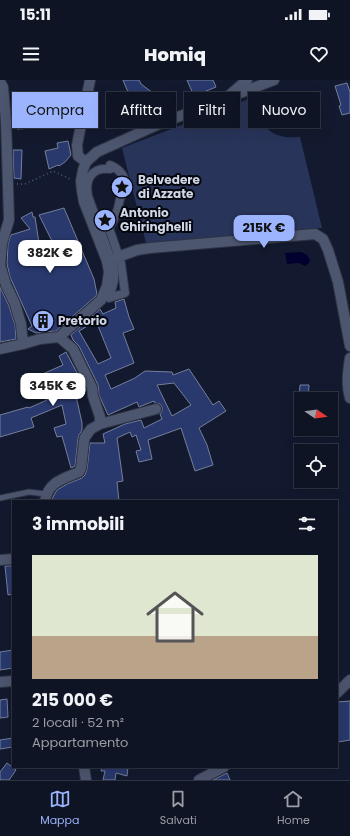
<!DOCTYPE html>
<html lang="it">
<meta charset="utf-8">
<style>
body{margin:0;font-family:Poppins,sans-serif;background:#171d2b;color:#f1f3f6;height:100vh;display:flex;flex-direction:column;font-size:15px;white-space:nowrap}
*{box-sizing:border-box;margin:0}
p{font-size:13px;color:#9b9ea6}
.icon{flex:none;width:22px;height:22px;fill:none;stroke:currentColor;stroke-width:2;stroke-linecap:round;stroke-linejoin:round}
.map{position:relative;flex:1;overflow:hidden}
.drawer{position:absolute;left:12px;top:420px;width:326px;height:268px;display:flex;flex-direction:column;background:#0e1423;border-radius:0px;box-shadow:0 4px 16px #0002,0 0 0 1px #2e3341}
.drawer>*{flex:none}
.top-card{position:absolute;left:12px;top:12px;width:326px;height:36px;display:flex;gap:8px}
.needle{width:26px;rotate:103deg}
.tools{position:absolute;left:294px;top:312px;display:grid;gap:8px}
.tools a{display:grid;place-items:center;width:44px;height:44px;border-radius:0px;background:#0e1423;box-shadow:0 4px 16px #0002,0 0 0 1px #2e3341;font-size:20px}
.price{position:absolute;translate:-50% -34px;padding:0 9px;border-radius:8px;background:#fff;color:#222;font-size:13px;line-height:26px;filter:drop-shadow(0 1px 2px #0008)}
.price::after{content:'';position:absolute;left:50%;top:24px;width:12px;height:9px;margin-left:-6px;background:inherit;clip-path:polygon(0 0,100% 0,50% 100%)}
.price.on{background:#9bb4fd;color:#111}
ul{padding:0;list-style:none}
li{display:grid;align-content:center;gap:8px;height:212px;padding:0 20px}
li span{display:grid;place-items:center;height:124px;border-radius:0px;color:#555}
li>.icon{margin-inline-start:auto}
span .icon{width:72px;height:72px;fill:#fffc;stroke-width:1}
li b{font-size:17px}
h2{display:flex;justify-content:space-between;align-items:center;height:48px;padding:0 20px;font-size:17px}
.pill{padding:0 14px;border-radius:0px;background:#0e1423;box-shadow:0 4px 16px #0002,0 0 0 1px #2e3341;font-size:14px;line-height:36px}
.pill.on{background:#9bb4fd;color:#111}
.status{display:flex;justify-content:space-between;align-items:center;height:28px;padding:0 20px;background:#0e1423;direction:ltr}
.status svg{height:11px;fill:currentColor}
header{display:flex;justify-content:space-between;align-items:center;height:52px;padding:0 20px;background:#0e1423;font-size:18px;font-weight:800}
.dock{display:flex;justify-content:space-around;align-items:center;height:56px;border-top:1px solid #2e3341;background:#0e1423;font-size:11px;color:#9b9ea6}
.dock a{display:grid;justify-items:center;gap:2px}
.dock .on{color:#9bb4fd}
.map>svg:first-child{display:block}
</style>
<div class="status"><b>15:11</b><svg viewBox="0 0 49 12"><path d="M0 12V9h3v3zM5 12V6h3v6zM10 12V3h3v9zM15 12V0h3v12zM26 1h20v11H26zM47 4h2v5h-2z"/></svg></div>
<header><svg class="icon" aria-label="menu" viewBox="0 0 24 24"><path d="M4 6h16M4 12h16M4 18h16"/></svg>Homiq<svg class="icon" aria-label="heart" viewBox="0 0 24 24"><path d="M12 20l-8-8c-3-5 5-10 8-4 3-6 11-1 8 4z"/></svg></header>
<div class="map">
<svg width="350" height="700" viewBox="0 0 350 700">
<rect width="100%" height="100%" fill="#131a2f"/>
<path fill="#28345a" d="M 249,19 C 256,34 263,52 281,56 C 286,58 294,57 300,57 L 322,148 L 146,163 L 122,68 Z"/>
<path fill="#02002f" d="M 301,172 L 307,175 L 310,180 L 309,183 L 305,186 L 299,183 L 287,184 L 285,173 Z"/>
<path fill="#29396e" stroke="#757f9a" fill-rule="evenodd" d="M 123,0 L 139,0 L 141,4 L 153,13 L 145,25 L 127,10 Z
M 187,0 L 213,0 L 216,7 L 194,16 Z
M 347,3 L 350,12 L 350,33 L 342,35 L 339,26 L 341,25 L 335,6 Z
M 53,13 L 70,13 L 70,30 L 49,31 L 50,47 L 17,49 L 16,40 L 23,39 L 22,17 L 39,16 L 39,20 L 53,19 Z
M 68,61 L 71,75 L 65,82 L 59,86 L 58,85 L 49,89 L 45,71 L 58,68 L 57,63 Z
M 13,70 L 22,70 L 21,99 L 14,98 Z
M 64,128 L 94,199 L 97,214 L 96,216 L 56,251 L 36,253 L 28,249 L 32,246 L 10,197 L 7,184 L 8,164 L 11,155 L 30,149 L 21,138 L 32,132 L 33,137 L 35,137 L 39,163 L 29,164 L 36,184 L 59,175 L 39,135 Z
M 0,207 L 9,226 L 15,245 L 16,259 L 0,262 Z
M 124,219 L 129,237 L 134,249 L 123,253 L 134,283 L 105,295 L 111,309 L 135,298 L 145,291 L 172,292 L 173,295 L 189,289 L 213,325 L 219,321 L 226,331 L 199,348 L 207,365 L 213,385 L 195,391 L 181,348 L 148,360 L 152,379 L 139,382 L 136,371 L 141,370 L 136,355 L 132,357 L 130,352 L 117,358 L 123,401 L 117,402 L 119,421 L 52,421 L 53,417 L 57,410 L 67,404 L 82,398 L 85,395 L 87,389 L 90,363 L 105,363 L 103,354 L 125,344 L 141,340 L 144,348 L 162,339 L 160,334 L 162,331 L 162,327 L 160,324 L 155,323 L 154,321 L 139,327 L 137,322 L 108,335 L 99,315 L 98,305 L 79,266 L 73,260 L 71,255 L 100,229 L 103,234 L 116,228 L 115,222 ZM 96,241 L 111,278 L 98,284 L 79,251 ZM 174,303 L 191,325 L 172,336 L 157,305 Z
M 66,272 L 86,310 L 76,316 L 82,343 L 82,350 L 79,355 L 78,359 L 75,386 L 71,388 L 62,356 L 57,357 L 54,348 L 66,344 L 62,325 L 31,338 L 34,347 L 0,357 L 0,335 L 28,327 L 29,328 L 47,320 L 38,296 L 63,285 L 59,276 Z
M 300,305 L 309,305 L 308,318 L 299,317 Z
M 5,486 L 12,486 L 13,514 L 8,515 Z
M 13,570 L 13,588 L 0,590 L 0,572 Z
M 7,619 L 8,637 L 0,638 L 0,620 Z
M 350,621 L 350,660 L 338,662 L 337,622 Z
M 13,658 L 13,667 L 0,669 L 0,660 Z
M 7,683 L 16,690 L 9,700 L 0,700 L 0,692 Z
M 102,687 L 128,687 L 127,696 L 116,693 L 115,700 L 103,700 L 105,691 L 101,691 Z
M 227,693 L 230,700 L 213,700 Z"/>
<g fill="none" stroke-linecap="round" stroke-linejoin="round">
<g stroke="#2f3344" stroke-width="7">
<path id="service" d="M 0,418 L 29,412 L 46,414"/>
</g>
<g stroke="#2f3344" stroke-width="10">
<path id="pedestrian" d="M 110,85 C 119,89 126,96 125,107 C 124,111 122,115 120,119 C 119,122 119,125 118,128 C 116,135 113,142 109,148 L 121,183 L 125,213 L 109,218 C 113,204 116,200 113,185 L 88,116 C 85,100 91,87 110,89 Z"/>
</g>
<g stroke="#2f3344" stroke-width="12">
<path id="minor" d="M 0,2 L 3,7 L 6,41 L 9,140 L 2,163 L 0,185 L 6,205 L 15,224 L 21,244 L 23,264
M 226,18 L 247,0
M 107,181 L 137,170 L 150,168 L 315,154 L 323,159 L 328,170 L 338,202 L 350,266
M 59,257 L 73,269 L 92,308 L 93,316 L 100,337 L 100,344
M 350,278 C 348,291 346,305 350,318
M 45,421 C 48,402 63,399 79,392 L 81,388 L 84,361 L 85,357 L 91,349 L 100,344 L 156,329
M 0,480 L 13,479
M 0,602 L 13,601
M 337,613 L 350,600
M 84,687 L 86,700
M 199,700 L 224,687"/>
</g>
<g stroke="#2f3344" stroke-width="12">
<path id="tertiary" d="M 86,82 L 78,76 L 77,65 L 90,0
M 0,269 L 23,264 L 40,259 L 59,257 L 101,220 L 107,206 L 109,192 L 107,181 L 84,122 L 82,111 L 81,101 L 83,90 L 86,82 L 97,72 L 157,45 L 274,0"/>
</g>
<path stroke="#555c6e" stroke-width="1.5" stroke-dasharray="1 3" stroke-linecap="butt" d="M 17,104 L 25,104 L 53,91 L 72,100"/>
<use href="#service" stroke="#4d566f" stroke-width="5"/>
<use href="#pedestrian" stroke="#4d566f" stroke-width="8"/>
<use href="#minor" stroke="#4d566f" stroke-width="10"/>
<use href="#tertiary" stroke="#4d566f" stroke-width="10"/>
</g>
<defs>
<g id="sight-disc" transform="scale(1.15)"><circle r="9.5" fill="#9bb4fd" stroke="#04060e"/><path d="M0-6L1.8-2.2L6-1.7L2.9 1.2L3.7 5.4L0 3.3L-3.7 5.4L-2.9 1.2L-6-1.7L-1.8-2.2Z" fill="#111"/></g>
<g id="building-disc" transform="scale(1.15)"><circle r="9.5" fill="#9bb4fd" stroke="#04060e"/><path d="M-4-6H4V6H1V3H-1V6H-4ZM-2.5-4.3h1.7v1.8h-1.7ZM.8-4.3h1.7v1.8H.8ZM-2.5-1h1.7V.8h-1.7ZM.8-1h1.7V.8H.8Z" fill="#111"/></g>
</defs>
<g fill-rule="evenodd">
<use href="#sight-disc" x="122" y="107"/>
<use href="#sight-disc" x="105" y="140"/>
<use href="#building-disc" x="43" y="241"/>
</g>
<g text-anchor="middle" stroke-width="4" stroke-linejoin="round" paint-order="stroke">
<g font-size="12" font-weight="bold" fill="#d0d6e5" stroke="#04060e" text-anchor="start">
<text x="138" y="104">Belvedere<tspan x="138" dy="14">di Azzate</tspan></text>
<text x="120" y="137">Antonio<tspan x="120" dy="14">Ghiringhelli</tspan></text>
<text x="58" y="245">Pretorio</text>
</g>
</g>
</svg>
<div class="tools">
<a><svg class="needle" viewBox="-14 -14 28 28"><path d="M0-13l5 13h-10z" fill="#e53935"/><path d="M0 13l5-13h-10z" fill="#9b9ea6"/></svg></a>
<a><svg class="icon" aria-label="locate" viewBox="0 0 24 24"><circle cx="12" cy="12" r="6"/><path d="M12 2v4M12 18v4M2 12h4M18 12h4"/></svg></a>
</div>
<b class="price on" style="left:264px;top:169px">215K €</b>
<b class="price" style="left:50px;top:194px">382K €</b>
<b class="price" style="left:53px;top:327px">345K €</b>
<div class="top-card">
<a class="pill on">Compra</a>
<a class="pill">Affitta</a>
<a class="pill">Filtri</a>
<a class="pill">Nuovo</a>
</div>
<section class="drawer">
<h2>3 immobili<svg class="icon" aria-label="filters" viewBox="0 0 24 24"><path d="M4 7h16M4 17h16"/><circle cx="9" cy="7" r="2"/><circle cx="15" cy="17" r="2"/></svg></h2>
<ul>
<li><span style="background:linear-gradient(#dfe7d0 65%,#b9a48a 0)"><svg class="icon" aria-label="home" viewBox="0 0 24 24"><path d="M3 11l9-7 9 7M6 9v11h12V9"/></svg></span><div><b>215 000 €</b><p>2 locali · 52 m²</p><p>Appartamento</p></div></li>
</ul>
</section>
</div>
<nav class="dock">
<a class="on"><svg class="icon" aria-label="map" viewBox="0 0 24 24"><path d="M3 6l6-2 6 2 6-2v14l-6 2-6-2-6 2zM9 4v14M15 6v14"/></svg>Mappa</a>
<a><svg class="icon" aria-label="saved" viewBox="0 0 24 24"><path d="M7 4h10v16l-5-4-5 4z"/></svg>Salvati</a>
<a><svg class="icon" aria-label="home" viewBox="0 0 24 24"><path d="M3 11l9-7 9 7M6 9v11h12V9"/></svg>Home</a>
</nav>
